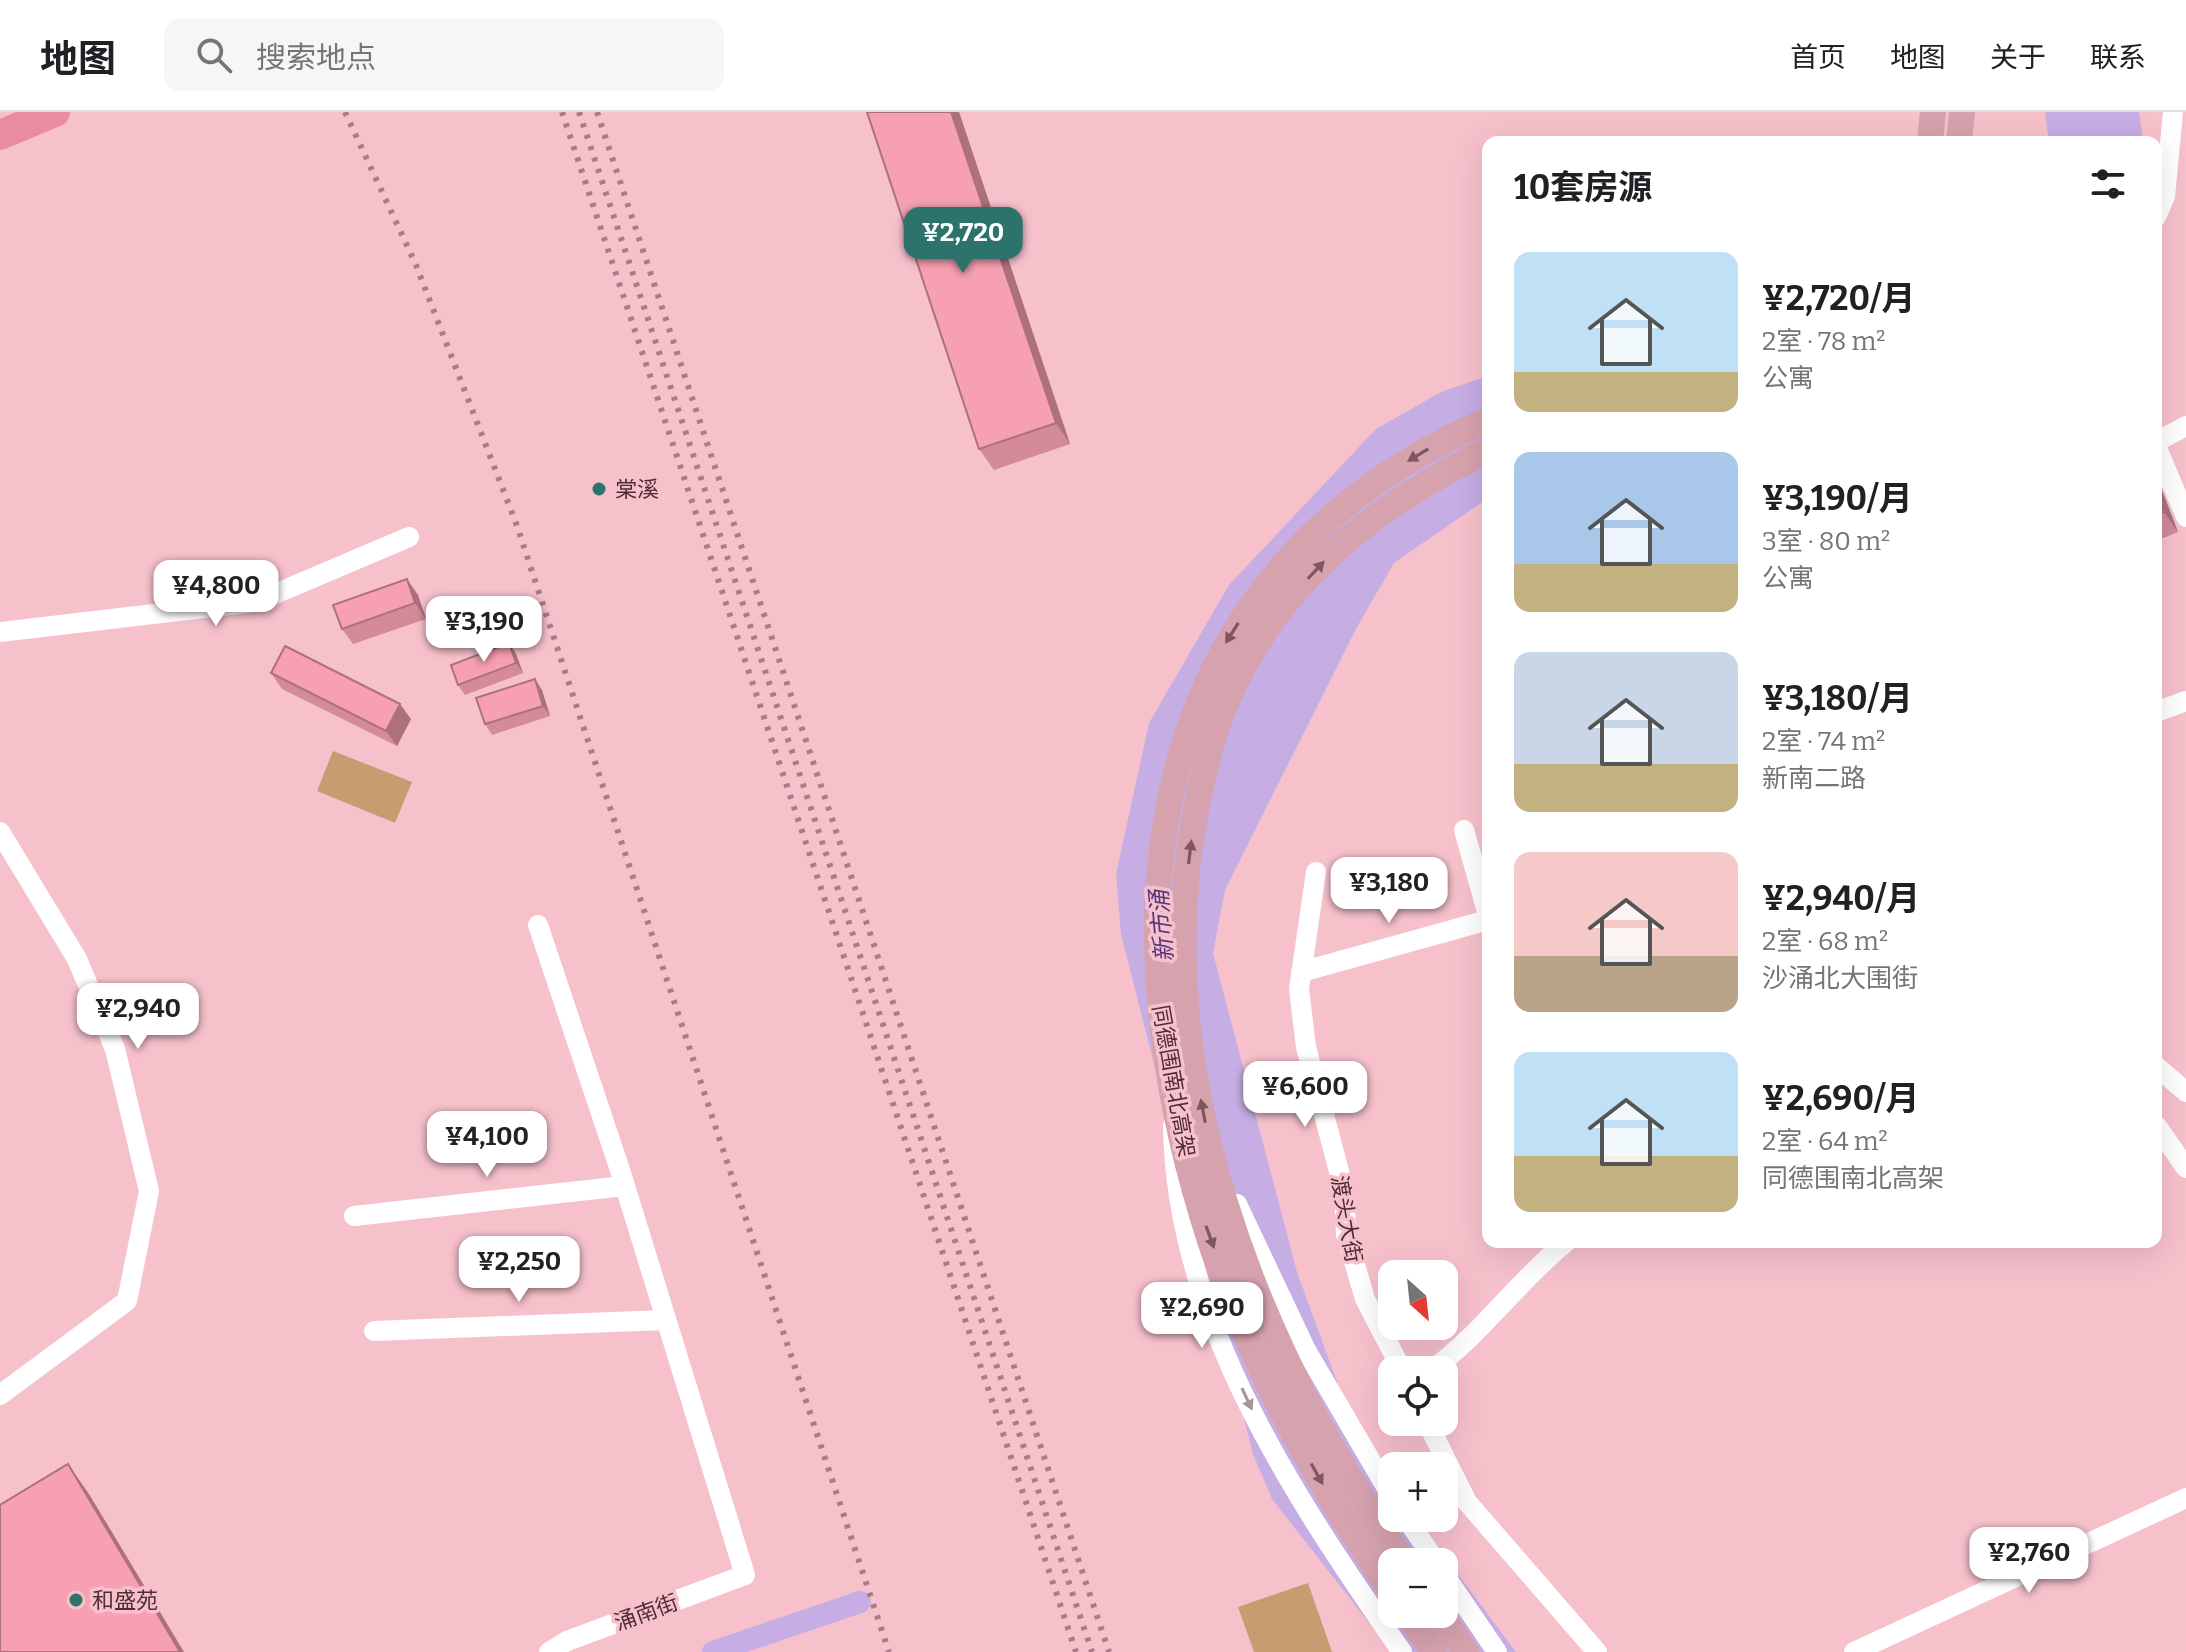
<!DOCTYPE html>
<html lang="zh">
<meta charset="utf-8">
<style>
body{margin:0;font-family:Bitter,"Noto Sans SC",serif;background:#f6f6f6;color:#202124;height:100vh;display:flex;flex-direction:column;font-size:30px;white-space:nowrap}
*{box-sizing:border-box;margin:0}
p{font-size:26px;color:#757577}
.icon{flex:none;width:44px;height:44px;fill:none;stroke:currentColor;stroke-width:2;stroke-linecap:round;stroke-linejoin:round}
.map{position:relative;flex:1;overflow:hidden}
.details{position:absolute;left:1482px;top:24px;width:680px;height:1112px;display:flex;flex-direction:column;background:#fff;border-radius:16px;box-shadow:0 8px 32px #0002}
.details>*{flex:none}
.needle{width:52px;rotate:153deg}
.controls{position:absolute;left:1378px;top:1148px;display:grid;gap:16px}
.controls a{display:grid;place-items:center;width:80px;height:80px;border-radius:16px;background:#fff;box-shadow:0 8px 32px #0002;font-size:40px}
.price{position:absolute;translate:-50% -68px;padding:0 18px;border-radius:16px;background:#fff;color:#222;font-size:26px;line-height:52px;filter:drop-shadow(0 2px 4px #0008)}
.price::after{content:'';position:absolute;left:50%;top:48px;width:24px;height:18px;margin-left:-12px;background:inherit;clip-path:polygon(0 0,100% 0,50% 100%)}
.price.active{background:#2b736b;color:#fff}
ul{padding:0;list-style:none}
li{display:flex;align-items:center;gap:24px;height:200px;padding:0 32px}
li span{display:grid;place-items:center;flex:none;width:224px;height:160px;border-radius:16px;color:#555}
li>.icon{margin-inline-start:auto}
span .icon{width:96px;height:96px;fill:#fffc;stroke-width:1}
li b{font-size:34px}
h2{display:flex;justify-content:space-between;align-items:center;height:96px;padding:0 32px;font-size:34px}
header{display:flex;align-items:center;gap:48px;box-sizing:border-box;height:112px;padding:0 40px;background:#fff;border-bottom:2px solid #e0e0e0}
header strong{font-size:38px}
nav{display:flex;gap:44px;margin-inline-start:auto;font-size:28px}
.search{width:560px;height:72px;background:#f6f6f6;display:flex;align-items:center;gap:20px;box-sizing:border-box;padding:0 28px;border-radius:16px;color:#757577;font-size:30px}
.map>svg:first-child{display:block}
</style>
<header>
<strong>地图</strong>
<div class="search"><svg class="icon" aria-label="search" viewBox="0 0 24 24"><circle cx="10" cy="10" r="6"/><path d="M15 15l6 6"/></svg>搜索地点</div>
<nav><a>首页</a><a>地图</a><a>关于</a><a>联系</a></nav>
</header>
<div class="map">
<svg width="2186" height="1540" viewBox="0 0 2186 1540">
<rect width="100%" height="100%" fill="#f7c1cc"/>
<path fill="#c89c70" d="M 333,639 L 412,670 L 395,711 L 317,679 Z
M 1308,1471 L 1332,1540 L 1254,1540 L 1238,1495 Z"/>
<path fill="#c6ade4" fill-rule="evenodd" d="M 2045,0 L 2139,0 L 2143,30 L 2049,30 Z
M 1488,264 L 1488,386 L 1394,451 L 1357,515 L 1225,778 L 1213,841 L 1297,1160 L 1352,1311 L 1392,1370 L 1392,1406 L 1416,1406 L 1516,1540 L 1392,1540 L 1272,1387 L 1253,1342 L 1121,822 L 1116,762 L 1149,611 L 1229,473 L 1376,317 L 1441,280 ZM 1392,1450 L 1444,1450 L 1444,1502 L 1392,1502 Z"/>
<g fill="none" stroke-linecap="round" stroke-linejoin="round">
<path stroke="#c6ade4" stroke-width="22" d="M 713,1540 L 860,1490"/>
<path stroke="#fff" stroke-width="20" d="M 2156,105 L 2165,84 L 2173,0
M 2156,330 L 2186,314
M 2156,334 L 2186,405
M 0,520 L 256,490 L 409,425
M 2156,600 L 2186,589
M 1464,718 L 1488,803
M 0,720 L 77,847 L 115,937 L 149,1079 L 127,1189 L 0,1283
M 1316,760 L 1299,877 L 1306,935 L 1344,1078 L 1346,1122 L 1365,1187 L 1402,1258
M 538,813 L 621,1061 L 745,1463 L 567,1529 L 549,1540
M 1301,860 L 1488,808
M 2156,954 L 2186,980
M 1173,1013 C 1175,1208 1295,1386 1402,1540
M 2156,1013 L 2186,1056
M 1237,1092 L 1306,1238 L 1392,1385
M 354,1104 L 624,1074
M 374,1219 L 665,1208
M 1432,1258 C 1482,1221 1518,1169 1566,1130
M 1427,1310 L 1467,1390 L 1597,1540
M 1406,1406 L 1436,1450
M 1444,1462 L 1497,1540
M 1854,1540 L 2186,1386"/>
<path stroke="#d6a2ae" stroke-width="26" d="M 1930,30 L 1933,0
M 1959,30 L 1962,0
M 1404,1450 C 1255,1234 1144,958 1197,692 C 1210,627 1227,575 1265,519 C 1320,437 1401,381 1488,338
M 1392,1480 C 1312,1365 1242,1237 1202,1103 C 1105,781 1150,455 1488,308
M 1407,1502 L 1434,1540
M 1440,1502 L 1466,1540"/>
<path stroke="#ea8ca1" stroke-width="30" d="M 0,23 L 55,0"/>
<path stroke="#aa7c86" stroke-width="6" stroke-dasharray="4 8" stroke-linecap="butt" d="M 345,0 L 416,153 L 516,411 L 889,1540
M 562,0 L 1076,1540
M 579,0 L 1092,1540
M 597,0 L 1109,1540"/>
</g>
<path fill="#d48a9a" d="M 867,0 L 959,0 L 1070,332 L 994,358 L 979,337 Z
M 2156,363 L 2178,420 L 2156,429 Z
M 418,483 L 426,507 L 353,532 L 342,517 Z
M 516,542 L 523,561 L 465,583 L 458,573 Z
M 271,561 L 411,607 L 397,634 L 282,577 Z
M 542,578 L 550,604 L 492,623 L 485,612 Z"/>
<path fill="#ad707d" d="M 951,0 L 959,0 L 1070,332 L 1056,311 Z
M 2156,363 L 2178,420 L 2164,400 L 2156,379 Z
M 407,467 L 418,483 L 426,507 L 415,491 Z
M 509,531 L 516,542 L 523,561 L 516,551 Z
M 535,567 L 542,578 L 550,604 L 543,594 Z
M 400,592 L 411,607 L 397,634 L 386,619 Z
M 68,1352 L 89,1382 L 184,1540 L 180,1540 Z"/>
<path fill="#f7a0b3" stroke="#ad707d" stroke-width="2" d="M 867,0 L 951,0 L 1056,311 L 979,337 Z
M 2156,379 L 2164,400 L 2156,403 Z
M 407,467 L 415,491 L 342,517 L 333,493 Z
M 509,531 L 516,551 L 458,573 L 451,553 Z
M 285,534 L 400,592 L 386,619 L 271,561 Z
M 535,567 L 543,594 L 485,612 L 476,586 Z
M 68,1352 L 180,1540 L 0,1540 L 0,1393 Z"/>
<defs><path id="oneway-solid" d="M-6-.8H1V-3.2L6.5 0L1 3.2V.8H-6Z" transform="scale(2)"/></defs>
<g fill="#7f565f">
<use href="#oneway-solid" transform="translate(1418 343) rotate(149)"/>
<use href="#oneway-solid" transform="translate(1316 458) rotate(-47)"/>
<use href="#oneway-solid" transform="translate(1232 521) rotate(122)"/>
<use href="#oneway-solid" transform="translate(1190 740) rotate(-83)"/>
<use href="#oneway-solid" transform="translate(1203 999) rotate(-101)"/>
<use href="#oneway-solid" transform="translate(1210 1125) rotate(70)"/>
<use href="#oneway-solid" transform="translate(1317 1362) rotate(61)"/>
</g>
<use fill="#a8969a" href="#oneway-solid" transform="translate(1247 1287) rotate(65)"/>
<g fill="#2b736b" stroke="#f7c1cc" stroke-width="3">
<circle cx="599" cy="377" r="8"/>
<circle cx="76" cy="1488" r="8"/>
</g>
<g text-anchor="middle" stroke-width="7" stroke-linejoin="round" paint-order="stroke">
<g font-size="22" fill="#502d35" stroke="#f7c1cc" text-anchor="start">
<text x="615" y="385">棠溪</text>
<text x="92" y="1496">和盛苑</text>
</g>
<g font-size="22" fill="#502d35" stroke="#f7c1cc">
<text transform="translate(1174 969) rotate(80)" y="8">同德围南北高架</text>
<text transform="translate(1347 1107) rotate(80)" y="8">渡头大街</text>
<text transform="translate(646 1500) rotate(-20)" y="8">涌南街</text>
</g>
<g font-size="24" font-style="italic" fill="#59377a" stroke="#f7c1cc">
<text transform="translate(1162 814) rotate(-95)" y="8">新市涌</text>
</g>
</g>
</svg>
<div class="controls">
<a><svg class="needle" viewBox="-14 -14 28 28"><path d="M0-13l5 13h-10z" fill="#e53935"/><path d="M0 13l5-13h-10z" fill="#757577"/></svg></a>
<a><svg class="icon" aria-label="locate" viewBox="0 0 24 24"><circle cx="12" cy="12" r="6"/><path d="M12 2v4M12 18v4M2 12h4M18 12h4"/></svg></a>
<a>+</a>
<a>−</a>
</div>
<b class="price active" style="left:963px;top:163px">¥2,720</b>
<b class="price" style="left:216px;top:516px">¥4,800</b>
<b class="price" style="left:484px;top:552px">¥3,190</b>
<b class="price" style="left:1389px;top:813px">¥3,180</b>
<b class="price" style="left:138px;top:939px">¥2,940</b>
<b class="price" style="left:1305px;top:1017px">¥6,600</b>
<b class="price" style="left:487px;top:1067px">¥4,100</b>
<b class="price" style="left:519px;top:1192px">¥2,250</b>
<b class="price" style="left:1202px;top:1238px">¥2,690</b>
<b class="price" style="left:2029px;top:1483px">¥2,760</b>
<section class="details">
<h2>10套房源<svg class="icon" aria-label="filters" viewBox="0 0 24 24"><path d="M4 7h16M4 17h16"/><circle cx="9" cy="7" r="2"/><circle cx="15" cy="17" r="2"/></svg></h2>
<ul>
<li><span style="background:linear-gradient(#bfe0f5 75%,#c2b280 0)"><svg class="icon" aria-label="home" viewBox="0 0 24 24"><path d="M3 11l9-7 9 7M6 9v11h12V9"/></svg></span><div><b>¥2,720/月</b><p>2室 · 78 m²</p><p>公寓</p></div></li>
<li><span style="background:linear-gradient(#a9c7e8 70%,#c2b280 0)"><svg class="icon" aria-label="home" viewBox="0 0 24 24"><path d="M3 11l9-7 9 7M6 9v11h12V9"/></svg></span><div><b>¥3,190/月</b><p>3室 · 80 m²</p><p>公寓</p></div></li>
<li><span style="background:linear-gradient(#c9d6e8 70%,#c2b280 0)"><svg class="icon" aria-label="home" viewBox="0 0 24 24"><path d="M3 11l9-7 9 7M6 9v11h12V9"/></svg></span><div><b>¥3,180/月</b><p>2室 · 74 m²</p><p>新南二路</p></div></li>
<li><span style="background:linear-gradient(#f6c9c9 65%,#b9a48a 0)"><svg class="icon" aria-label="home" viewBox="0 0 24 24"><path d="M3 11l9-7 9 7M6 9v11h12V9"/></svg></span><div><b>¥2,940/月</b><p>2室 · 68 m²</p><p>沙涌北大围街</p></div></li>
<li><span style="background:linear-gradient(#bfe0f5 65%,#c2b280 0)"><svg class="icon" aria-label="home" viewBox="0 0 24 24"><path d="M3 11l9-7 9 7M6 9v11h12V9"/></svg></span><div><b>¥2,690/月</b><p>2室 · 64 m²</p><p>同德围南北高架</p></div></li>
</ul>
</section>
</div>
